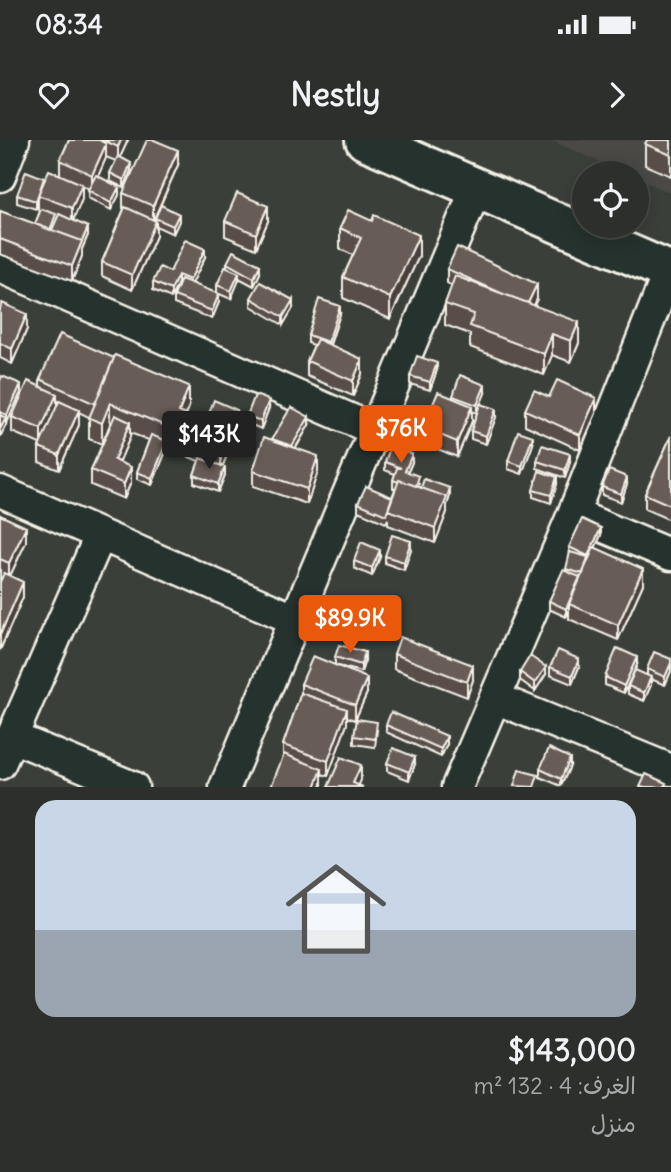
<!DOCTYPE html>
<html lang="ar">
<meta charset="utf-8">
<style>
body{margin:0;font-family:Delius,"Playpen Sans Arabic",sans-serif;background:#383b37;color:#f1f3f6;direction:rtl;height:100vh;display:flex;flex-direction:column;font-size:26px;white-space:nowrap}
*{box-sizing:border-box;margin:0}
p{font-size:23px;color:#a6a9a9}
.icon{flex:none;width:38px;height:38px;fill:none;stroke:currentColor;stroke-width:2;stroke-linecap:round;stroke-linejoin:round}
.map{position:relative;height:647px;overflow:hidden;direction:ltr}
.drawer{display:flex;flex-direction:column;background:#2c2f2b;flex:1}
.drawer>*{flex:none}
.buttons{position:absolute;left:572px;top:21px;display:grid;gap:14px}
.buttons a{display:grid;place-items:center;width:77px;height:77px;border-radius:50%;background:#2c2f2b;box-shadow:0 4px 18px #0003,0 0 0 2px #484a47;font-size:35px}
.price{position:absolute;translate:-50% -60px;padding:0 16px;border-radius:7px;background:#ea580c;color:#fff;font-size:23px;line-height:46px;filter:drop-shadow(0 2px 4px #0008)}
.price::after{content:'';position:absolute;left:50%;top:42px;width:21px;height:16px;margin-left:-10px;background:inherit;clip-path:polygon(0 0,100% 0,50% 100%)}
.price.active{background:#222;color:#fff}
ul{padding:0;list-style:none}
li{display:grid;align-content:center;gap:14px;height:371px;padding:0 35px}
li span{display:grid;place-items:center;height:217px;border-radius:21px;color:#555}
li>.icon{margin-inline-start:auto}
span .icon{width:126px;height:126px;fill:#fffc;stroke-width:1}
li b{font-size:30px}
.status{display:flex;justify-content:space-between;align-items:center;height:49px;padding:0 35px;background:#2c2f2b;direction:ltr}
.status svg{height:19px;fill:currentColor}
header{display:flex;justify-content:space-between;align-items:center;height:91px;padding:0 35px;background:#2c2f2b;font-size:32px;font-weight:700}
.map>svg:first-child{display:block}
</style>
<div class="status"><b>08:34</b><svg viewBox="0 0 49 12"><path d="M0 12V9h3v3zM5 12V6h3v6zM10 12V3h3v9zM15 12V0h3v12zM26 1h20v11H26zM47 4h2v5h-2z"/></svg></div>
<header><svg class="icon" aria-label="forward" viewBox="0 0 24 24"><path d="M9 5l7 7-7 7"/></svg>Nestly<svg class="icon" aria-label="heart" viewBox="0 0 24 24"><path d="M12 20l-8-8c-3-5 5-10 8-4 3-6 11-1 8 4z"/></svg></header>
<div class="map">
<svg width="671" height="647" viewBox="0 0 671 647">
<rect width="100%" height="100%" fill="#3a3f39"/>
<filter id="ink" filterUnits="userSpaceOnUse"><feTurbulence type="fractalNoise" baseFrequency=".0143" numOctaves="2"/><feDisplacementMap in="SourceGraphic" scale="14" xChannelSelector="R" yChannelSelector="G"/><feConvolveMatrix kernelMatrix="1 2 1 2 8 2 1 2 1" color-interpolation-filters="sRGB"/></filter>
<g filter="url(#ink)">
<path fill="#4b4a45" d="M 550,0 L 671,0 L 671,53 L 637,38 L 637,33 L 626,33 Z"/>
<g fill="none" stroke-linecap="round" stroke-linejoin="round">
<g stroke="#f4f1e8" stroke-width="35">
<path id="street" d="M 0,36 L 14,0
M 0,127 L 375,290
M 0,351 L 296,480
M 573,374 L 671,415
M 495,558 L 671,630
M 12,597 L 133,647
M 0,624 L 100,396
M 225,647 L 476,49
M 457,647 L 573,374 L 669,131"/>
</g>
<g stroke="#f4f1e8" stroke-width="44">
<path id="highway" d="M 365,0 L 671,132"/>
</g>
<use href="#street" stroke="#26332d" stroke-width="30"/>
<use href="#highway" stroke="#26332d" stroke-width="38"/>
</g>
<path fill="#594e4a" stroke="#f4f1e8" stroke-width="2" d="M 69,0 L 128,0 L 120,17 L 131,30 L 124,48 L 110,41 L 110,33 L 116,21 L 106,17 L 98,36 L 119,55 L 111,70 L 88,58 L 89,49 L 82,45 L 82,59 L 73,80 L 88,95 L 82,109 L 82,116 L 72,141 L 0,114 L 0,71 L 35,84 L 40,71 L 38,70 L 38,61 L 36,69 L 17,63 L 17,55 L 60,35 L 60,20 Z
M 671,0 L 671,36 L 645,25 L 645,4 Z
M 178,25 L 154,80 L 155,80 L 155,78 L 179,81 L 173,94 L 156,86 L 156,96 L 132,150 L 102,136 L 102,122 L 124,69 L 123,68 L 123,53 Z
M 225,81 L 268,81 L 256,109 L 225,96 Z
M 340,88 L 419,116 L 390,179 L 343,158 L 343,137 L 353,115 L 340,109 Z
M 205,117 L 192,143 L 219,162 L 212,179 L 174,164 L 174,156 L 180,143 L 178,143 L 171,158 L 153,150 L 153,142 L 170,132 Z
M 227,123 L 260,133 L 254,146 L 239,138 L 231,159 L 217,153 L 217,145 L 227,127 Z
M 447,129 L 537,159 L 534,165 L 579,203 L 571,222 L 552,215 L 544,235 L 470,207 L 470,194 L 445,185 L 445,164 L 452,146 L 447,143 Z
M 251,158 L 293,168 L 283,185 L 251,166 Z
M 0,169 L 27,189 L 12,224 L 0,218 Z
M 340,174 L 330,205 L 362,234 L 353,256 L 307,236 L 307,221 L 314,205 L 308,203 L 308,195 Z
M 437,230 L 430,250 L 410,244 L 410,236 Z
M 40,239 L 189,267 L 186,275 L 205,283 L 237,291 L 222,326 L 225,335 L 218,352 L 194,343 L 194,335 L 199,321 L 167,308 L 152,345 L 137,339 L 137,332 L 149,300 L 130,293 L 130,297 L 119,322 L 131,342 L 124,359 L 91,345 L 91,330 L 111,285 L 102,304 L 89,299 L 89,277 L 79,272 L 79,285 L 59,330 L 39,322 L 39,307 L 40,304 L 12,292 L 12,277 L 40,246 Z
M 0,241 L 21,252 L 0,297 Z
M 485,253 L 480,264 L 496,277 L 486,304 L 471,299 L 471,291 L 477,273 L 472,271 L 472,281 L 457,317 L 423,303 L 423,288 L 453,258 L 453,256 Z
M 549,257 L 596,273 L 580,310 L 525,285 L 525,270 Z
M 269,268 L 261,289 L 247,283 L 247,276 Z
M 309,285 L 296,308 L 318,331 L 307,364 L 253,346 L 253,331 L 272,299 Z
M 671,296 L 671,378 L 670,380 L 645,369 L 645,354 Z
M 533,304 L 522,334 L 508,329 L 508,321 Z
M 537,321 L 570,322 L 565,338 L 537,328 Z
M 385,322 L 412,322 L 408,332 L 419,344 L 418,347 L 450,356 L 447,365 L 447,372 L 435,403 L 388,385 L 388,379 L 386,383 L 358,371 L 358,363 L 392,357 L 395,349 L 393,348 L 393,340 L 395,334 L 385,330 Z
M 557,344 L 551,363 L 533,357 L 533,350 Z
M 627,344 L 621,362 L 602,355 L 602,347 Z
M 0,375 L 26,402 L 10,436 L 23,457 L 0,510 Z
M 601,395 L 595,408 L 643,444 L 618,500 L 569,479 L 569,470 L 566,477 L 549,469 L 549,461 L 566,431 L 570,415 L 569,407 Z
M 411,409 L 404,430 L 385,423 L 385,416 Z
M 380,417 L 372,436 L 354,428 L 354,421 Z
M 394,514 L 473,540 L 467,557 L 394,529 Z
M 335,517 L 365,520 L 361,532 L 335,525 Z
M 671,519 L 671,531 L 665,545 L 651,539 L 651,545 L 644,561 L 628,554 L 628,546 L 647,535 L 647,529 Z
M 637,525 L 624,553 L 605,545 L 605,537 Z
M 550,527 L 579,527 L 572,544 L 550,535 Z
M 520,532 L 546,534 L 535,551 L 520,540 Z
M 301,544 L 367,553 L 355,580 L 347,577 L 347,584 L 328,636 L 322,634 L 322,644 L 321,647 L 271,647 L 283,618 L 283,605 L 301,553 Z
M 386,585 L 447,604 L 441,617 L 386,592 Z
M 377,590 L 375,607 L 354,604 L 354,596 Z
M 387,623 L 415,624 L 409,640 L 387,631 Z
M 570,626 L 561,646 L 540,637 L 540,629 Z"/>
<path fill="#48403c" stroke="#f4f1e8" stroke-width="2" d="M 121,0 L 128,0 L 118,22 L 118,7 Z
M 106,4 L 106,18 L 92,50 L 92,35 Z
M 178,10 L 178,25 L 153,81 L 153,66 Z
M 131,23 L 131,30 L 124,48 L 124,40 Z
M 44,38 L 44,45 L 38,55 L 38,61 L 36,69 L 36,61 Z
M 82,44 L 82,59 L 72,83 L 72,68 Z
M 119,47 L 119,55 L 111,70 L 111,63 Z
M 268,66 L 268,81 L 256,109 L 256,94 Z
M 179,74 L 179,81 L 173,94 L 173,86 Z
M 156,81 L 156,96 L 132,150 L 132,135 Z
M 88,87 L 88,95 L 82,109 L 82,116 L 72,141 L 72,126 Z
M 419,95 L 419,116 L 390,179 L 390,158 Z
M 205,109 L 205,117 L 190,148 L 190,140 Z
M 260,125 L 260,133 L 254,146 L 254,138 Z
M 239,133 L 239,140 L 231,159 L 231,151 Z
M 178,135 L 178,143 L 171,158 L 171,150 Z
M 537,144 L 537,159 L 527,180 L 527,165 Z
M 219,154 L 219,162 L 212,179 L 212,171 Z
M 293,160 L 293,168 L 283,185 L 283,177 Z
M 340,166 L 340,174 L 328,209 L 328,202 Z
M 27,174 L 27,189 L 12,224 L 12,209 Z
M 579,182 L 579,203 L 571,222 L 571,201 Z
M 552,194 L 552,215 L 544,235 L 544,214 Z
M 362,219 L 362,234 L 353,256 L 353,241 Z
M 437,223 L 437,230 L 430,250 L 430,242 Z
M 21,244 L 21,252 L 7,283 L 7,275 Z
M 485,245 L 485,253 L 477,273 L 477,265 Z
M 189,246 L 189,267 L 179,293 L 179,272 Z
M 57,254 L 57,269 L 41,304 L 41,289 Z
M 596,258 L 596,273 L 580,310 L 580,295 Z
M 269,260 L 269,268 L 261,289 L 261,281 Z
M 110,263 L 110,284 L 102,304 L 102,283 Z
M 472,266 L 472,281 L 457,317 L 457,302 Z
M 496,269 L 496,277 L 486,304 L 486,296 Z
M 79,270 L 79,285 L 59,330 L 59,315 Z
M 237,270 L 237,291 L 221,330 L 221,309 Z
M 309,277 L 309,285 L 290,317 L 290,309 Z
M 6,278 L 6,285 L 0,297 L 0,289 Z
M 130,282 L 130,297 L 114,335 L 114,320 Z
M 533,296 L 533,304 L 522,334 L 522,326 Z
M 167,301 L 167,309 L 152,345 L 152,338 Z
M 412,314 L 412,322 L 405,339 L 405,331 Z
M 570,314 L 570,322 L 565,338 L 565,330 Z
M 318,316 L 318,331 L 307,364 L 307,349 Z
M 131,327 L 131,342 L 124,359 L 124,344 Z
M 225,327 L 225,335 L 218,352 L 218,344 Z
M 557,337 L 557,344 L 551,363 L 551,355 Z
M 627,337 L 627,344 L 621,362 L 621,354 Z
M 450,348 L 450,356 L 447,365 L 447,372 L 435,403 L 435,388 Z
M 26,387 L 26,402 L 9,438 L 9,423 Z
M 601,388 L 601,395 L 588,423 L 588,416 Z
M 411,401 L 411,409 L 404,430 L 404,422 Z
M 380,410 L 380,417 L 372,436 L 372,428 Z
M 643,429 L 643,444 L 618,500 L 618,485 Z
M 580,437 L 569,464 L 569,470 L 566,477 L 566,469 Z
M 23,442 L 23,457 L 0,510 L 0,495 Z
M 365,512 L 365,520 L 361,532 L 361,525 Z
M 637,517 L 637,525 L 624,553 L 624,546 Z
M 579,519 L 579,527 L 572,544 L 572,536 Z
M 671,523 L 671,531 L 665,545 L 665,537 Z
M 473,525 L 473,540 L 467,557 L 467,542 Z
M 546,527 L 546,534 L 535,551 L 535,543 Z
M 651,537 L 651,545 L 644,561 L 644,553 Z
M 367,538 L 367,553 L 355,580 L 355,565 Z
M 347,569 L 347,584 L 328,636 L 328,621 Z
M 447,596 L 447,604 L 441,617 L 441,609 Z
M 415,617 L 415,624 L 409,640 L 409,632 Z
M 570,618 L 570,626 L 561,646 L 561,639 Z
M 361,625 L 361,640 L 358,647 L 353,643 Z
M 322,629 L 322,644 L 321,647 L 315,647 Z"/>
<path fill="#675b56" stroke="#f4f1e8" stroke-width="2" d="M 69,0 L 99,0 L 106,4 L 92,35 L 60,20 Z
M 103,0 L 121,0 L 118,7 Z
M 147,0 L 154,0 L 178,10 L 153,66 L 123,53 Z
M 647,0 L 671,0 L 671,15 L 645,4 Z
M 118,16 L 131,23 L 124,40 L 110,33 Z
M 49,30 L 82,44 L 72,68 L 38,55 Z
M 26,31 L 44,38 L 36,61 L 17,55 Z
M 96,35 L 119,47 L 111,63 L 88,50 Z
M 237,53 L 268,66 L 256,94 L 225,81 Z
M 161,65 L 179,74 L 173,86 L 155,78 Z
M 125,67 L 156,81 L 132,135 L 102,122 Z
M 41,69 L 56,74 L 50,90 L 35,84 Z
M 348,70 L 372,81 L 374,75 L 419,95 L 390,158 L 343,137 L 361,98 L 340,88 Z
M 0,71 L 82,101 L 72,126 L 0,99 Z
M 59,74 L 88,87 L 82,101 L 52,90 Z
M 185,100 L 205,109 L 190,140 L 178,135 L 171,150 L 153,142 L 160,127 L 170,132 Z
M 457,107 L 537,144 L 528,163 L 501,153 L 447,129 Z
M 233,111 L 260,125 L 254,138 L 227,123 Z
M 225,127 L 239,133 L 231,151 L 217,145 Z
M 455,136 L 579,182 L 571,201 L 552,194 L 544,214 L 470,186 L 474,174 L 445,164 Z
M 181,139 L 219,154 L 212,171 L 174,156 Z
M 260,142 L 293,160 L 283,177 L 251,158 Z
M 319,159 L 340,166 L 328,202 L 308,195 Z
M 2,163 L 27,174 L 12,209 L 0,203 L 0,169 Z
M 60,194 L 114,218 L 95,264 L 40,239 Z
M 317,199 L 362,219 L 353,241 L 307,221 Z
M 115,215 L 189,246 L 179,272 L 205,283 L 214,260 L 237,270 L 221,309 L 110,263 L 102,283 L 89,278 Z
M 417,216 L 437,223 L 430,242 L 410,236 Z
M 460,235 L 485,245 L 477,265 L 453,256 Z
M 2,236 L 21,244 L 7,275 L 0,272 L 0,241 Z
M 557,240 L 596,258 L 580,295 L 525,270 L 534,250 L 549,257 Z
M 28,241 L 57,254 L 41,289 L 12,277 Z
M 438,252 L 472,266 L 457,302 L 423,288 Z
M 255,255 L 269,260 L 261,281 L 247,276 Z
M 59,261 L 79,270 L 59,315 L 39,307 Z
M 480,264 L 496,269 L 486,296 L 471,291 Z
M 291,267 L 309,277 L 292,306 L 272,299 Z
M 0,275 L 6,278 L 0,289 Z
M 115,275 L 130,282 L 114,320 L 131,327 L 124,344 L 91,330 Z
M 518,291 L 533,296 L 522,326 L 508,321 Z
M 151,295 L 167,301 L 152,338 L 137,332 Z
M 671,296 L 671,364 L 670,365 L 645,354 Z
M 264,297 L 318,316 L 307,349 L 253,331 Z
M 391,305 L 412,314 L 405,331 L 419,336 L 416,346 L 399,340 L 398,342 L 393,340 L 397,328 L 401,328 L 385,322 Z
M 542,305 L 570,314 L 565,330 L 537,321 Z
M 200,318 L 225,327 L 218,344 L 194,335 Z
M 609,330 L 627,337 L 621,354 L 602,347 Z
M 539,331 L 557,337 L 551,355 L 533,350 Z
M 424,339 L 450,348 L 446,360 L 447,357 L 421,348 Z
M 399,340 L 447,357 L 435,388 L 388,370 Z
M 366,346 L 392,357 L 386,375 L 358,363 Z
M 0,375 L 26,387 L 9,423 L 0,419 Z
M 582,379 L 601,388 L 588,416 L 569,407 Z
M 392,395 L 411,401 L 404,422 L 385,416 Z
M 361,402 L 380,410 L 372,428 L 354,421 Z
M 594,407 L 643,429 L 618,485 L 569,464 Z
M 570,412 L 588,417 L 583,434 L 566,429 Z
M 563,430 L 580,437 L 566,469 L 549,461 Z
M 4,433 L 23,442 L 0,495 L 0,442 Z
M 400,497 L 473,525 L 467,542 L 394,514 Z
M 339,505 L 365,512 L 361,525 L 335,517 Z
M 617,508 L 637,517 L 624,546 L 605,537 Z
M 558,510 L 579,519 L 572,536 L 550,527 Z
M 654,512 L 671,519 L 671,523 L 665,537 L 647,529 Z
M 313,516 L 367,538 L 355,565 L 301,544 Z
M 530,516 L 546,527 L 535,543 L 520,532 Z
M 635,530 L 651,537 L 644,553 L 628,546 Z
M 301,553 L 347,569 L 328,621 L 283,605 Z
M 391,572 L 447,596 L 441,609 L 386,585 Z
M 357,579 L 377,582 L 375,599 L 354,596 Z
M 393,608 L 415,617 L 409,632 L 387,623 Z
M 549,608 L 570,618 L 561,639 L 540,629 Z
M 284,614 L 322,629 L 315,647 L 271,647 Z
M 341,617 L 361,625 L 353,643 L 363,647 L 328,647 Z
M 519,630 L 538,635 L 534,647 L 514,646 Z
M 646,634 L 666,643 L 664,647 L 640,647 Z"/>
</g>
</svg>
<div class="buttons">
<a><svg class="icon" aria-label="locate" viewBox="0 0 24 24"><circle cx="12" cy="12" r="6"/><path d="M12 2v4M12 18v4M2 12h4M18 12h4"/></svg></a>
</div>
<b class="price" style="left:401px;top:325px">$76K</b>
<b class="price active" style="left:209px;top:331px">$143K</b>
<b class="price" style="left:350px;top:515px">$89.9K</b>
</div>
<section class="drawer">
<ul>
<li><span style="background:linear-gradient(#c9d6e8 60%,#9aa5b1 0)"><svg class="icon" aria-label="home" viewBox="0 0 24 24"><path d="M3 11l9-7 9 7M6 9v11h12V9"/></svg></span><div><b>$143,000</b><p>الغرف: 4 · 132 m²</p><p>منزل</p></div></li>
</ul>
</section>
